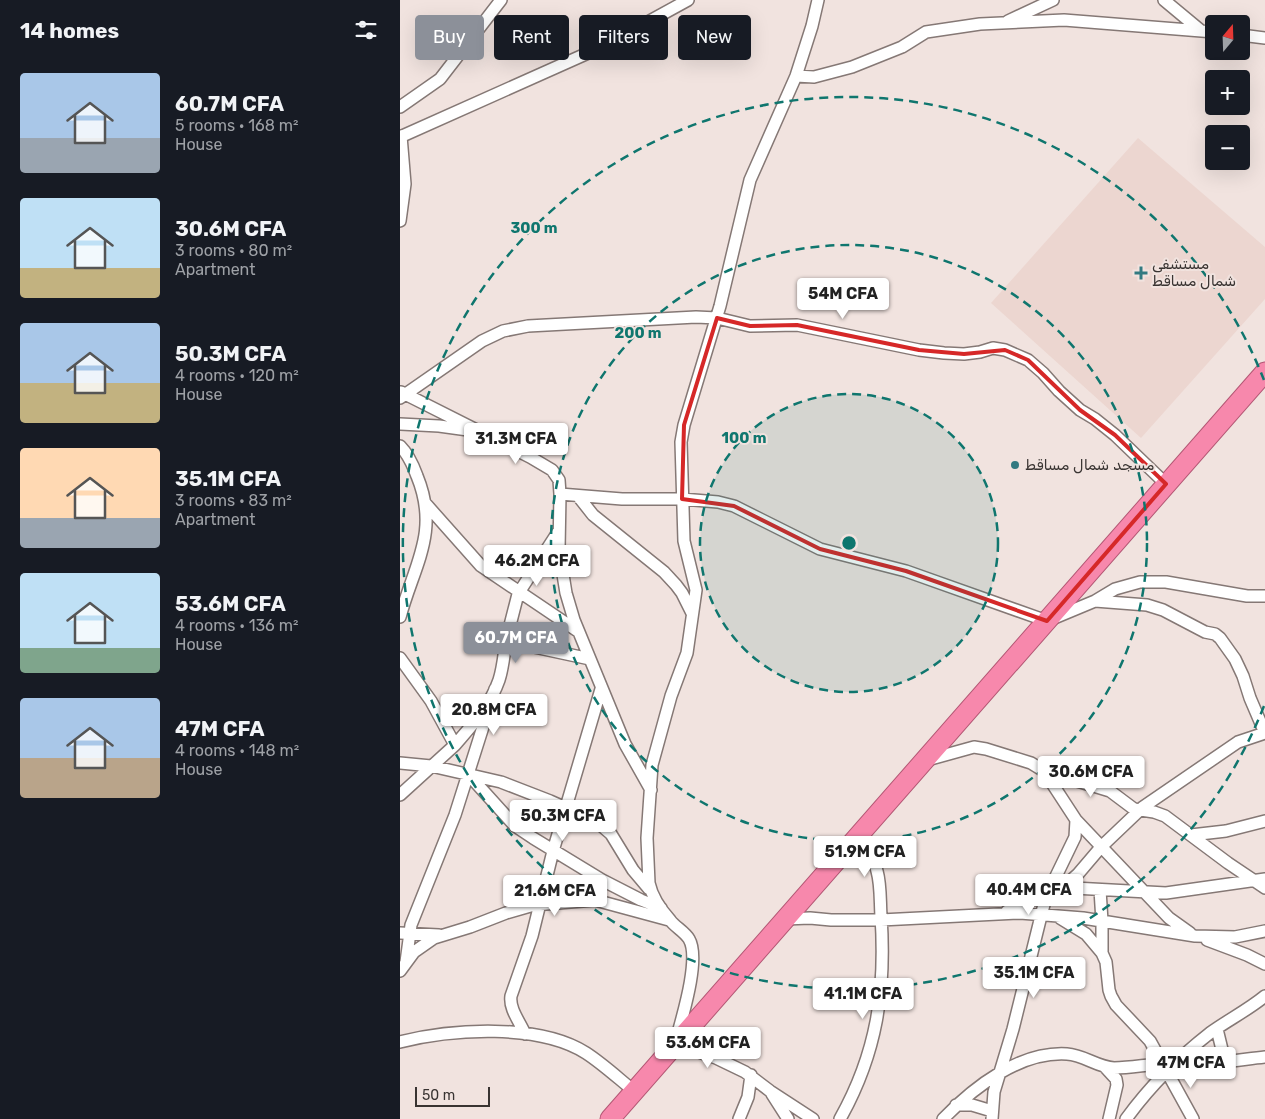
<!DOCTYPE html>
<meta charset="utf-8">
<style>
body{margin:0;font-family:Rubik,"Noto Sans Arabic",sans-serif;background:#20242c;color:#f1f3f6;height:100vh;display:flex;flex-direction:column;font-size:19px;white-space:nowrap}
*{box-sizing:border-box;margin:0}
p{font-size:16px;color:#9ea1a6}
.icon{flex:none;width:28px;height:28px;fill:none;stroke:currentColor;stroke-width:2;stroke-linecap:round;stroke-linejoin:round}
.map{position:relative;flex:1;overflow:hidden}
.details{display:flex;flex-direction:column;background:#171b24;width:400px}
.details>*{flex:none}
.hud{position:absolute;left:15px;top:15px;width:475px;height:45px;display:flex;gap:10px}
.needle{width:32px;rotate:19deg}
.fabs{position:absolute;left:805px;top:15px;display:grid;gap:10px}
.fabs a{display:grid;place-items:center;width:45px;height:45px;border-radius:5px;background:#171b24;box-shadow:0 5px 20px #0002;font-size:25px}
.scale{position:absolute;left:15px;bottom:12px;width:75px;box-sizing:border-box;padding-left:5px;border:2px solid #393432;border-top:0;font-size:14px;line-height:18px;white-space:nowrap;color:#393432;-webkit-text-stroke:4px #f1e3df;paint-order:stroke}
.price{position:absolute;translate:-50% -42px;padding:0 11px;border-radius:5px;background:#fff;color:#222;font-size:16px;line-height:32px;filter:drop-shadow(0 1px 2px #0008)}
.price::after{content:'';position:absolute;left:50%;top:30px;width:15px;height:11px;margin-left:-8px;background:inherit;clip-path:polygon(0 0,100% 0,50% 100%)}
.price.selected{background:#8c9099;color:#fff}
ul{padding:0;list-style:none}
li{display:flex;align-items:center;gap:15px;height:125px;padding:0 20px}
li span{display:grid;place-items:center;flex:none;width:140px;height:100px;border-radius:5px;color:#555}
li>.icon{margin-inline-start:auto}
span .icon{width:60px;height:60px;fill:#fffc;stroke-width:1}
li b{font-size:21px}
h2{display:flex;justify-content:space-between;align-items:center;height:60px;padding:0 20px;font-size:21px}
.chip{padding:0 18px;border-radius:5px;background:#171b24;box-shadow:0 5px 20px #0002;font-size:18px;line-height:45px}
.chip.selected{background:#8c9099;color:#fff}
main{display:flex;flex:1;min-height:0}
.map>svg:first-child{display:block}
</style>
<main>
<section class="details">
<h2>14 homes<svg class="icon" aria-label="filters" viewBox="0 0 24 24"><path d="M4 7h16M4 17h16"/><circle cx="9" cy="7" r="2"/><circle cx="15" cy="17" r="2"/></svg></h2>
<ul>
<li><span style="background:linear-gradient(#a9c7e8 65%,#9aa5b1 0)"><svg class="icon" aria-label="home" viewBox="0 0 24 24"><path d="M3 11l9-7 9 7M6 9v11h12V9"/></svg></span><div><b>60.7M CFA</b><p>5 rooms · 168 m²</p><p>House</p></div></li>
<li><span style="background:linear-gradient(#bfe0f5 70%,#c2b280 0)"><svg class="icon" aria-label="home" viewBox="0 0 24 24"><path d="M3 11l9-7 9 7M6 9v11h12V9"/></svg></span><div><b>30.6M CFA</b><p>3 rooms · 80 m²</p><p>Apartment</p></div></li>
<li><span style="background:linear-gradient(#a9c7e8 60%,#c2b280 0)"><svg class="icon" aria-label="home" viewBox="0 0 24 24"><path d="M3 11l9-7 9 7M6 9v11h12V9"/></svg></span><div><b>50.3M CFA</b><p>4 rooms · 120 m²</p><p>House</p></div></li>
<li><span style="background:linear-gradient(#ffd9b3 70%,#9aa5b1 0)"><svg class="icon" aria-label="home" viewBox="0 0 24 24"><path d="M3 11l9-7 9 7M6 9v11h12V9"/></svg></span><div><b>35.1M CFA</b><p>3 rooms · 83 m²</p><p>Apartment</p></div></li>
<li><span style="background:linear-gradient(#bfe0f5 75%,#7fa58c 0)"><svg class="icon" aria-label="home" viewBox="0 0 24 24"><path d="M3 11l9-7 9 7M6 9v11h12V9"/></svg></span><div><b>53.6M CFA</b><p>4 rooms · 136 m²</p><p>House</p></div></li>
<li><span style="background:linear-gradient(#a9c7e8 60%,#b9a48a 0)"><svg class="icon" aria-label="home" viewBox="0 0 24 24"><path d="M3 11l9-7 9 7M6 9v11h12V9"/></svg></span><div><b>47M CFA</b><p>4 rooms · 148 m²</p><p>House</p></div></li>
</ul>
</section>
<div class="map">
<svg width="865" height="1119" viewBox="0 0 865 1119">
<rect width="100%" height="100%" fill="#f1e3df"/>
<path fill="#ecd6d0" d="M 738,138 L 865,247 L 865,299 L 741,438 L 591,303 Z"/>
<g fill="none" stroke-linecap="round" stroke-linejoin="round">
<g stroke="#857875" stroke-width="14">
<path id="minor" d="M 764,0 L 800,30
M 608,21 L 653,0
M 841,35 L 865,38
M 396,76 L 414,77 L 452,67 L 502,47 L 526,32 L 580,24 L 664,20 L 814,32
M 0,107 L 40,79 L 101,0
M 0,137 L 206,45 L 288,0
M 0,221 L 5,184 L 1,136
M 1,392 L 130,457 L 152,470 L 159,480 L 160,494 L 159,550 L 166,593 L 174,620 L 225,744 L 251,790
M 0,398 L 82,341 L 103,331 L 128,326 L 296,317 L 317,318 L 350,326 L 397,325 L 519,350 L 544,353 L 564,354 L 580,352 L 593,348 L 605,350 L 628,360 L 643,373 L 659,391 L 680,410 L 695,419 L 715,435 L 766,484
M 0,424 L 39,426 L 68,430
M 0,446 C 8,454 13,465 17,476 C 40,532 14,565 0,617
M 160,494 L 222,499 L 282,499 L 318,502 L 334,506 L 420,549 L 506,571 L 647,621 L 695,601 L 715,589 L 740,582 L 766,582 L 847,596 L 865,596
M 178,496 L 193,515 L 264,572 L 276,585 L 282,593 L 292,613
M 25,503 L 81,566 L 179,632
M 695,601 L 747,605 L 763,610 L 805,632 L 815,634 L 820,638 L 835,659 L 843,676 L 850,698 L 865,733
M 106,641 L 118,594 L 158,532
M 0,658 L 31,701 L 55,745 L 0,795
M 55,745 C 72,725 90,706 99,680 C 103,668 104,654 106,641 L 190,659
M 527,760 L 574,747 L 586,749 L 631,763 L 644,771 L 710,791 L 734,809 L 754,812 L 765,816 L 828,863 L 865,888
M 0,763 L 31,766 L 101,782 L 150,801 L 197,822 L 211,834 L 233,870 L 249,889
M 644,771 L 676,820 L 769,918 L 790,933
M 68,774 L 115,826 L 133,838 L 202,880 L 241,900 L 261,908
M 791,835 L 826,831 L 865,821
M 660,890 L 678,874 L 701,847 L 743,807 L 838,742 L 865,733
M 700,890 L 702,921 L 702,953
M 607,911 C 629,902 650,891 674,888 L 766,893 L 865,879
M 660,918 L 686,934 L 702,953 L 706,962 L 709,990 L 711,996 L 716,1005 L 750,1041 L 793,1119
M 385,919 L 410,918 L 431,920 L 481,920 L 620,913 L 683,918 L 795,936 L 835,937 L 865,931
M 0,933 L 39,935
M 807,940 L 847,955 L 865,964
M 6,962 L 11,925 L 55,815 L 95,689
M 0,971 L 14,952 L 34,938 L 70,927 L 106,913 L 134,905 L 195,900 L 269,920
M 817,1029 L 825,1062
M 125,1034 C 120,1022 109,1009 111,996 L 132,936 L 153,851 L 201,689
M 0,1042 C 52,1029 139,1023 186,1053 C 203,1064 219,1079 234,1091
M 705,1067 L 716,1079 L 717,1085 L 709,1119
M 372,1094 L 388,1119
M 556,1105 L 572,1105 L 592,1111
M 339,1119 L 348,1097 L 351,1075
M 413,1119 L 370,1091 L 345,1072 L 316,1058 L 275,1044 C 281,1021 301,959 289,939 C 284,931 275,927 270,920 C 261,910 252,897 249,883 L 247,838 L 252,765 L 271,696 L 287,653 L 296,590 L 284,541 L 281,442 L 284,425 L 320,306 L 350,180 L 396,76 L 412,26 L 418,0
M 440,1119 C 477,1053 486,991 481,916 C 480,902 481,885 477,871 C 474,857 468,845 462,832
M 543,1119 C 574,1087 620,1051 667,1054 C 684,1055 697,1067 714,1068 C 730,1068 744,1065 759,1064 C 776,1063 792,1064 808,1063 C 827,1062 846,1059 865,1057
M 592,1119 L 594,1092 L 613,1029 L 641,916 L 646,897 L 675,837 L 676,820
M 726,1119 C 750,1086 778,1058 810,1033 C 828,1020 848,1010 865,996"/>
</g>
<g stroke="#b35774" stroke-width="21">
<path id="trunk" d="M 210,1119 L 865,372"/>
</g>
<use href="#minor" stroke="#fff" stroke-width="11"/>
<use href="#trunk" stroke="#f788ac" stroke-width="19"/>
</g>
<path fill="none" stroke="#d62828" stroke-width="4" stroke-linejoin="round" d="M 317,318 L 350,326 L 397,325 L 519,350 L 564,354 L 605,350 L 628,360 L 680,410 L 715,435 L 766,484 L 647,621 L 506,571 L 420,549 L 334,506 L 282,499 L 284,425 Z"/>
<circle cx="449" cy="543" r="149" fill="#0f766e" fill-opacity=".12"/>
<g fill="none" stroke="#0f766e" stroke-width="2.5" stroke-dasharray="9 6">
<circle cx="449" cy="543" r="149"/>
<circle cx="449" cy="543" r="298"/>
<path d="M864 706A446 446 0 1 1 864 380"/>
</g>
<g fill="#327a81" stroke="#f1e3df" stroke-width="2">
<path d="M738.5 265.5h5v5h5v5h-5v5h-5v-5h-5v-5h5z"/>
<circle cx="615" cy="465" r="5"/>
</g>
<g text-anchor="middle" stroke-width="4" stroke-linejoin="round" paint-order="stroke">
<g font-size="15" fill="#393432" stroke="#f1e3df" text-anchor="start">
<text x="752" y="269">مستشفى<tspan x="752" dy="17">شمال مساقط</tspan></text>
<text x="625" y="470">مسجد شمال مساقط</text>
</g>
</g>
<circle cx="449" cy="543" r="8" fill="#0f766e" stroke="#f1e3df" stroke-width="2.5"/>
<g font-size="15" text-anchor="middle" font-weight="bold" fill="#0f766e" stroke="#f1e3df" stroke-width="4" stroke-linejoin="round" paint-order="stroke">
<text x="134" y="233">300 m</text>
<text x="238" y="338">200 m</text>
<text x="344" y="443">100 m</text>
</g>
</svg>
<div class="fabs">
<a><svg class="needle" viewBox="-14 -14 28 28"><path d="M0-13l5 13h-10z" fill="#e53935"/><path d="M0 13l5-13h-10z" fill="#9ea1a6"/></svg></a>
<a>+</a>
<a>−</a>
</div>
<div class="scale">50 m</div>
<b class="price" style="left:443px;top:320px">54M CFA</b>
<b class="price" style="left:116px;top:465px">31.3M CFA</b>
<b class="price" style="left:137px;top:587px">46.2M CFA</b>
<b class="price selected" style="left:116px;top:664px">60.7M CFA</b>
<b class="price" style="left:94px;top:736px">20.8M CFA</b>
<b class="price" style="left:691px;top:798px">30.6M CFA</b>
<b class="price" style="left:163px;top:842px">50.3M CFA</b>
<b class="price" style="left:465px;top:878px">51.9M CFA</b>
<b class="price" style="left:629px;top:916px">40.4M CFA</b>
<b class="price" style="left:155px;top:917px">21.6M CFA</b>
<b class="price" style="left:634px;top:999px">35.1M CFA</b>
<b class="price" style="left:463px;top:1020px">41.1M CFA</b>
<b class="price" style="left:308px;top:1069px">53.6M CFA</b>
<b class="price" style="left:791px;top:1089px">47M CFA</b>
<div class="hud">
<a class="chip selected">Buy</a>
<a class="chip">Rent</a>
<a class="chip">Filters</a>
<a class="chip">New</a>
</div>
</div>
</main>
